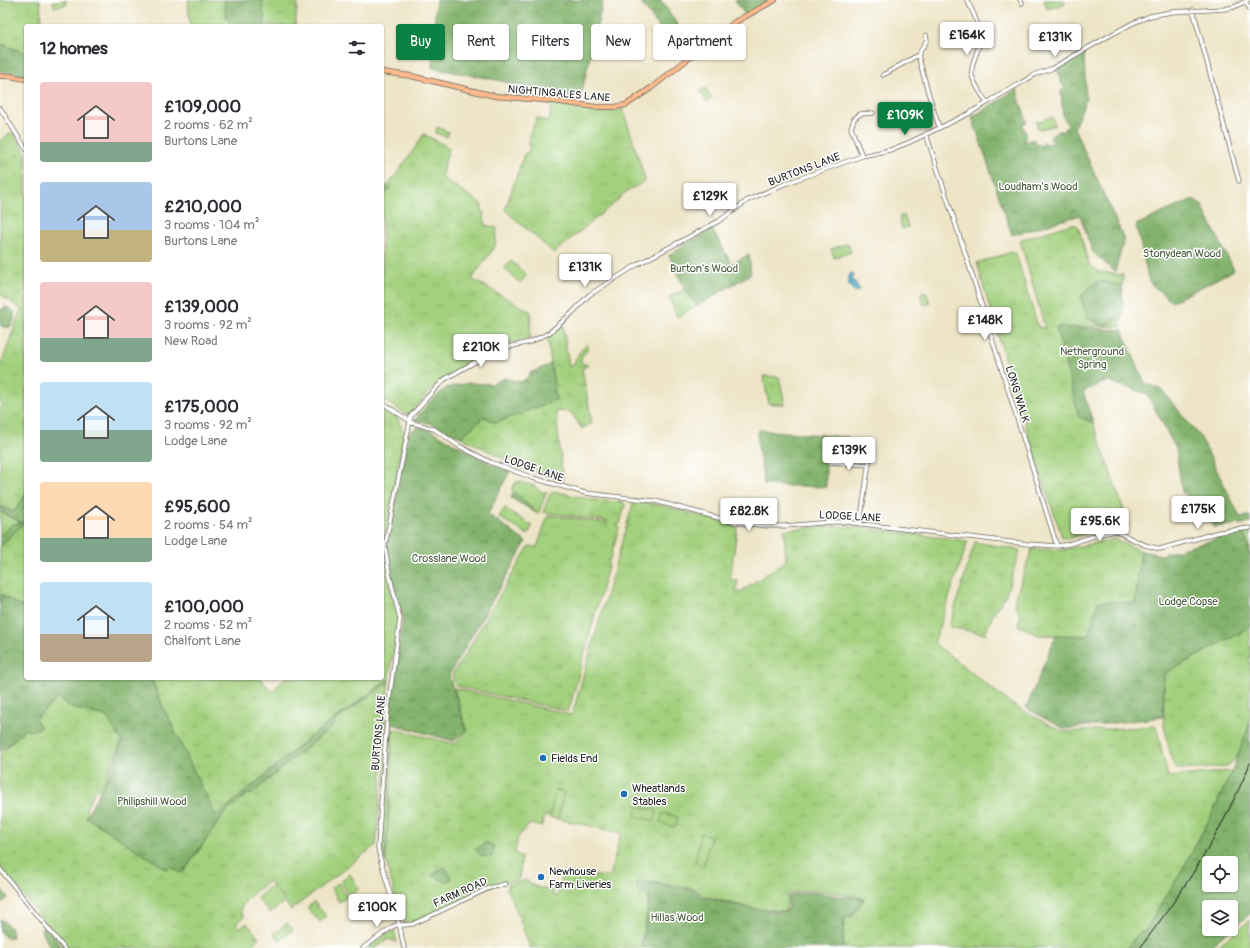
<!DOCTYPE html>
<meta charset="utf-8">
<style>
body{margin:0;font-family:Pangolin,sans-serif;background:#f2f2f3;color:#2b2b33;height:100vh;display:flex;flex-direction:column;font-size:15px;white-space:nowrap}
*{box-sizing:border-box;margin:0}
p{font-size:13px;color:#7c7c81}
.icon{flex:none;width:22px;height:22px;fill:none;stroke:currentColor;stroke-width:2;stroke-linecap:round;stroke-linejoin:round}
.map{position:relative;flex:1;overflow:hidden}
.drawer{position:absolute;left:24px;top:24px;width:360px;height:656px;display:flex;flex-direction:column;background:#fff;border-radius:4px;box-shadow:0 1px 3px #0004}
.drawer>*{flex:none}
.hud{position:absolute;left:396px;top:24px;width:380px;height:36px;display:flex;gap:8px}
.buttons{position:absolute;left:1202px;top:856px;display:grid;gap:8px}
.buttons a{display:grid;place-items:center;width:36px;height:36px;border-radius:4px;background:#fff;box-shadow:0 1px 3px #0004;font-size:20px}
.price{position:absolute;translate:-50% -34px;padding:0 9px;border-radius:4px;background:#fff;color:#222;font-size:13px;line-height:26px;filter:drop-shadow(0 1px 2px #0008)}
.price::after{content:'';position:absolute;left:50%;top:24px;width:12px;height:9px;margin-left:-6px;background:inherit;clip-path:polygon(0 0,100% 0,50% 100%)}
.price.active{background:#0b8043;color:#fff}
ul{padding:0;list-style:none}
li{display:flex;align-items:center;gap:12px;height:100px;padding:0 16px}
li span{display:grid;place-items:center;flex:none;width:112px;height:80px;border-radius:4px;color:#555}
li>.icon{margin-inline-start:auto}
span .icon{width:48px;height:48px;fill:#fffc;stroke-width:1}
li b{font-size:17px}
h2{display:flex;justify-content:space-between;align-items:center;height:48px;padding:0 16px;font-size:17px}
.chip{padding:0 14px;border-radius:4px;background:#fff;box-shadow:0 1px 3px #0004;font-size:14px;line-height:36px}
.chip.active{background:#0b8043;color:#fff}
.map>svg:first-child{display:block}
</style>
<div class="map">
<svg width="1250" height="948" viewBox="0 0 1250 948">
<defs>
<pattern id="grass-tufts" width="24" height="20" patternUnits="userSpaceOnUse"><rect width="24" height="20" fill="#a3d07d"/><path d="M3 7l-1-3M5 7V3M7 7l1-3M15 17l-1-3M17 17v-4M19 17l1-3" fill="none" stroke="#8cb26b"/></pattern>
<pattern id="forest-crowns" width="20" height="18" patternUnits="userSpaceOnUse"><rect width="20" height="18" fill="#82b26c"/><path d="M2 6a3 3 0 1 1 6 0M12 15a3 3 0 1 1 6 0" fill="none" stroke="#6a9058"/></pattern>
<pattern id="water-rules" width="6" height="5" patternUnits="userSpaceOnUse"><rect width="6" height="5" fill="#3fa8c0"/><path d="M0 2.5h6" fill="none" stroke="#34889b"/></pattern>
</defs>
<rect width="100%" height="100%" fill="#fff"/>
<filter id="ink" filterUnits="userSpaceOnUse"><feTurbulence type="fractalNoise" baseFrequency=".025" numOctaves="2"/><feDisplacementMap in="SourceGraphic" scale="8" xChannelSelector="R" yChannelSelector="G"/><feConvolveMatrix kernelMatrix="1 2 1 2 8 2 1 2 1" color-interpolation-filters="sRGB"/></filter>
<filter id="wash" filterUnits="userSpaceOnUse"><feTurbulence type="fractalNoise" baseFrequency=".012" numOctaves="4" result="noise"/><feDisplacementMap in="SourceGraphic" scale="16" xChannelSelector="R" yChannelSelector="G"/><feGaussianBlur stdDeviation="0.9" result="paint"/><feColorMatrix in="noise" values="0 0 0 0 0 0 0 0 0 0 0 0 0 0 0 0 0 1.4 0 .05"/><feComposite in="paint" operator="in"/></filter>
<g filter="url(#wash)">
<rect width="100%" height="100%" fill="#eee5c7"/>
<path fill="url(#grass-tufts)" stroke="#60764c" d="M 0,0 L 40,0 L 42,26 L 26,26 L 26,53 L 0,44 Z
M 188,0 L 224,0 L 226,17 L 232,26 L 190,26 Z
M 262,0 L 298,0 L 295,26 L 265,26 Z
M 552,104 L 570,106 L 575,110 L 599,112 L 623,109 L 645,179 L 645,181 L 623,194 L 619,199 L 554,253 L 505,210 L 524,154 L 528,152 L 530,145 L 528,144 L 530,138 L 529,135 L 537,118 L 549,122 Z
M 13,132 L 26,153 L 26,494 L 14,512 L 2,507 L 0,509 L 0,367 L 21,309 L 0,294 L 0,140 Z
M 424,134 L 449,148 L 441,177 L 481,204 L 486,225 L 497,228 L 495,246 L 472,279 L 531,312 L 530,338 L 495,348 L 445,378 L 430,391 L 410,413 L 406,414 L 382,399 L 382,194 L 410,155 Z
M 1072,224 L 1078,226 L 1089,264 L 1099,272 L 1123,275 L 1121,326 L 1057,328 L 1079,417 L 1093,423 L 1129,525 L 1112,525 L 1069,539 L 1062,537 C 1031,447 1003,355 977,263 L 1015,251 L 1038,327 L 1045,328 L 1020,240 Z
M 685,289 L 697,306 L 677,317 L 669,297 Z
M 563,325 L 569,367 L 573,365 L 579,353 L 587,344 L 588,348 L 582,356 L 581,361 L 583,364 L 588,365 L 582,369 L 592,423 L 582,429 L 571,412 L 556,411 L 563,481 L 520,467 L 461,437 L 484,417 L 556,400 L 547,335 Z
M 763,376 L 779,377 L 785,404 L 769,404 Z
M 382,405 L 396,414 L 404,434 L 383,545 Z
M 518,481 L 535,486 L 541,492 L 547,492 L 538,514 L 512,491 L 513,485 Z
M 554,491 L 593,500 L 623,502 L 625,505 L 620,524 L 617,524 L 619,528 L 610,560 L 607,560 L 609,563 L 569,710 L 567,711 L 456,686 L 452,675 L 466,653 L 467,653 L 468,650 L 482,624 L 484,624 L 485,620 L 529,546 L 537,547 L 548,515 L 607,523 L 607,521 L 543,512 L 550,494 Z
M 634,500 L 669,507 L 736,526 L 737,530 L 730,579 L 738,581 L 736,591 L 740,592 L 786,561 L 784,530 L 831,526 L 859,527 L 968,541 L 934,643 L 1013,705 L 1063,732 L 1156,726 L 1168,777 L 1232,771 L 1210,818 L 1180,874 L 1151,920 L 1145,932 L 1140,932 L 1127,948 L 843,948 L 845,918 L 853,916 L 864,899 L 850,895 L 815,890 L 788,894 L 786,911 L 750,908 L 704,896 L 695,889 L 638,880 L 637,888 L 641,894 L 649,896 L 641,948 L 530,948 L 518,914 L 507,890 L 507,885 L 526,880 L 536,887 L 554,891 L 553,895 L 557,897 L 563,873 L 610,877 L 621,833 L 545,816 L 541,827 L 530,824 L 518,837 L 515,853 L 522,857 L 519,878 L 517,880 L 489,887 L 430,915 L 412,922 L 404,923 L 395,896 L 386,861 L 393,729 L 455,744 L 467,731 L 454,688 L 572,715 Z
M 0,512 L 23,524 L 26,519 L 26,609 L 0,594 L 0,546 L 23,524 L 13,524 L 0,536 Z
M 1243,531 L 1250,531 L 1250,555 Z
M 1115,539 L 1141,551 L 1135,604 L 1088,636 L 1038,635 L 1018,625 L 1020,617 L 1014,602 L 1032,549 L 1062,550 Z
M 975,542 L 1020,550 L 1006,595 L 994,612 L 985,634 L 949,627 Z
M 382,557 L 385,557 L 386,568 L 398,620 L 389,679 L 311,736 L 216,817 L 165,711 L 151,678 L 260,678 L 272,692 L 284,678 L 382,678 Z
M 1250,627 L 1250,723 L 1238,756 L 1230,764 L 1225,767 C 1216,767 1182,772 1176,768 C 1175,767 1173,763 1172,762 L 1164,725 L 1164,674 Z
M 389,682 L 385,711 L 381,786 L 376,845 L 291,910 L 269,881 C 258,889 246,897 240,910 L 244,917 L 236,924 L 240,928 L 247,923 L 259,938 L 248,948 L 66,948 L 0,867 L 0,754 L 25,729 L 28,731 L 35,719 L 59,697 L 71,708 L 106,716 L 122,740 L 100,792 L 96,789 L 86,808 L 88,813 L 166,869 L 170,866 L 184,872 L 224,814 L 248,794 L 250,795 L 334,725 L 334,721 Z
M 388,723 L 392,724 L 385,862 L 382,851 L 381,838 Z
M 1250,920 L 1250,948 L 1215,948 Z
M 392,930 L 394,930 L 397,942 L 388,939 L 376,948 L 368,948 L 368,946 Z"/>
<path fill="url(#forest-crowns)" stroke="#4f6744" fill-rule="evenodd" d="M 224,0 L 262,0 L 265,26 L 232,26 L 226,17 Z
M 436,0 L 603,0 L 580,100 L 497,80 L 432,68 Z
M 639,0 L 661,0 L 695,51 L 682,59 Z
M 735,0 L 770,0 L 746,16 Z
M 0,44 L 26,53 L 26,76 L 3,71 L 0,71 Z
M 1084,53 L 1086,99 L 1074,128 L 1124,239 L 1115,272 L 1092,251 L 1080,215 L 1012,235 L 972,117 L 1017,89 L 1020,101 L 1027,122 L 1022,124 L 1026,133 L 1024,142 L 1033,139 L 1037,144 L 1042,146 L 1043,143 L 1052,144 L 1053,142 L 1049,138 L 1058,130 L 1062,132 L 1068,125 L 1063,117 L 1061,92 L 1065,87 L 1060,82 L 1058,67 Z
M 382,183 L 390,188 L 382,199 Z
M 1193,199 L 1201,204 L 1234,270 L 1172,302 L 1149,282 L 1136,225 Z
M 712,229 L 732,264 L 749,254 L 751,274 L 697,306 L 685,289 L 669,255 Z
M 1097,281 L 1122,285 L 1123,317 L 1104,326 L 1087,318 L 1081,295 Z
M 6,307 L 11,309 L 14,312 L 14,320 L 10,327 L 3,327 L 0,325 L 0,310 Z
M 1056,327 L 1122,330 L 1145,383 L 1161,389 L 1201,438 L 1240,517 L 1250,516 L 1250,523 L 1214,527 L 1200,503 L 1182,493 L 1176,449 L 1147,394 L 1108,381 L 1083,391 L 1093,423 L 1079,417 Z
M 551,364 L 556,400 L 496,423 L 484,417 L 461,437 L 433,424 L 415,420 L 428,404 L 446,388 L 468,383 L 492,384 L 504,378 L 520,382 L 527,379 L 530,373 Z
M 418,427 L 432,431 L 489,463 L 510,471 L 488,514 L 526,542 L 449,675 L 466,731 L 454,741 L 388,723 L 403,619 L 391,572 L 387,547 L 409,433 Z
M 759,430 L 848,437 L 845,459 L 826,457 L 826,487 L 764,485 C 763,479 763,474 762,469 C 760,456 755,442 759,430 Z
M 514,492 L 538,514 L 511,498 Z
M 26,494 L 26,519 L 23,524 L 0,546 L 0,536 L 13,524 L 22,523 L 0,511 L 0,509 L 2,507 L 14,512 Z
M 1243,531 L 1250,555 L 1250,627 L 1164,674 L 1163,717 L 1064,729 L 1026,708 L 1056,635 L 1088,636 L 1098,601 L 1135,603 L 1141,551 L 1161,555 Z
M 0,594 L 26,609 L 26,678 L 151,678 L 165,711 L 216,816 L 311,736 L 389,679 L 389,682 L 335,721 L 334,725 L 250,795 L 248,794 L 224,814 L 183,872 L 180,873 L 170,866 L 166,869 L 86,817 L 113,768 L 122,741 L 106,716 L 71,708 L 59,697 L 35,719 L 41,727 L 37,729 L 28,731 L 25,729 L 0,752 Z
M 1250,723 L 1250,914 L 1208,948 L 1127,948 L 1140,932 L 1145,932 L 1151,920 L 1180,874 L 1210,818 L 1232,771 ZM 1209,863 L 1231,863 L 1231,885 L 1209,885 ZM 1209,907 L 1231,907 L 1231,929 L 1209,929 Z
M 486,842 L 494,846 L 492,857 L 482,856 L 475,850 Z
M 445,867 L 452,879 L 445,882 L 432,875 Z
M 637,883 L 654,883 L 694,890 L 703,897 L 752,909 L 784,912 L 787,911 L 788,909 L 789,896 L 814,892 L 836,896 L 851,897 L 862,899 L 863,901 L 852,915 L 844,918 L 843,948 L 642,948 L 650,896 C 643,893 637,891 637,883 Z
M 0,887 L 8,898 L 0,904 Z
M 0,920 L 4,921 L 12,930 L 13,937 L 5,937 L 0,931 Z
M 46,927 L 63,948 L 50,948 L 41,929 Z"/>
<path fill="#a3d07d" stroke="#60764c" d="M 66,0 L 66,5 L 54,7 L 53,1 Z
M 1044,0 L 1064,0 L 1065,4 L 1047,9 Z
M 705,88 L 712,99 L 707,102 L 700,91 Z
M 1052,117 L 1055,125 L 1038,130 L 1036,122 Z
M 437,127 L 449,132 L 447,137 L 435,133 Z
M 904,215 L 908,227 L 902,229 L 899,217 Z
M 848,243 L 851,252 L 834,258 L 831,249 Z
M 511,261 L 527,275 L 520,283 L 504,268 Z
M 926,292 L 930,303 L 924,305 L 920,294 Z
M 505,508 L 532,526 L 528,535 L 499,517 Z
M 556,790 L 564,792 L 558,819 L 549,817 Z
M 637,806 L 657,811 L 654,821 L 635,816 Z
M 663,813 L 678,817 L 675,827 L 660,823 Z
M 701,833 L 711,836 L 704,865 L 695,863 Z
M 350,874 L 359,889 L 349,896 L 340,881 Z
M 338,883 L 347,897 L 339,902 L 331,888 Z
M 272,885 L 285,901 L 270,913 L 257,898 Z
M 314,902 L 326,916 L 320,922 L 307,908 Z
M 287,923 L 293,930 L 280,941 L 274,934 Z"/>
<path fill="url(#water-rules)" stroke="#2e626e" d="M 851,273 L 853,273 L 854,276 L 851,279 L 856,283 L 860,290 L 855,292 C 849,288 848,283 848,276 Z"/>
</g>
<g filter="url(#ink)">
<g fill="none" stroke-linecap="round" stroke-linejoin="round">
<g stroke="#666258" stroke-width="5">
<path id="minor" d="M 967,0 C 974,14 982,29 979,45 C 977,55 970,65 972,75 C 973,83 983,96 987,103
M 1020,0 L 1022,3
M 1245,2 L 1250,9
M 1193,10 L 1239,181
M 918,55 L 928,92 L 939,127
M 883,75 L 918,55 L 927,40 L 926,35
M 0,108 L 26,149
M 926,134 L 968,262 L 1057,546
M 862,156 L 851,128 L 854,119 L 860,114 L 873,113
M 382,403 L 410,421
M 410,422 L 434,429 L 459,446 L 490,462 L 533,478 L 585,493 L 655,501 L 734,522 L 767,526 L 785,526 L 832,522 L 846,522 L 1028,544 L 1057,546 L 1069,544 L 1097,535 L 1115,531 L 1145,545 L 1160,549 L 1219,532 L 1250,528
M 830,462 L 869,465
M 860,524 L 870,455
M 0,869 L 64,948
M 399,924 L 404,925 L 413,924 L 489,888 L 505,884
M 363,948 L 392,927 L 399,924
M 404,948 L 400,928 L 380,858 L 378,847 L 387,716 L 400,619 L 389,573 L 385,546 L 411,416 L 432,392 L 445,379 L 489,354 L 501,349 L 530,342 L 549,333 L 572,313 L 589,295 L 638,264 L 719,221 L 748,200 L 787,183 L 862,156 L 890,150 L 910,142 L 968,114 L 1036,74 L 1051,69 L 1107,37 L 1133,23 L 1150,16 L 1171,12 L 1224,9 L 1234,7 L 1248,0"/>
</g>
<g stroke="#666258" stroke-width="6">
<path id="major" d="M 382,72 L 411,76 L 495,96 L 553,101 L 596,107 L 615,107 L 626,105 L 651,88 L 735,22 L 775,0
M 0,76 L 9,76 L 26,79"/>
</g>
<use href="#minor" stroke="#fff" stroke-width="3.5"/>
<use href="#major" stroke="#fcba8d" stroke-width="4.5"/>
<path stroke="#1c1c1c" stroke-width="1" d="M 1140,948 C 1177,899 1209,853 1235,797 C 1240,786 1246,775 1250,763"/>
</g>
</g>
<g fill="#1f6fb2" stroke="#fff" stroke-width="1.5">
<circle cx="543" cy="758" r="4"/>
<circle cx="624" cy="794" r="4"/>
<circle cx="541" cy="877" r="4"/>
</g>
<g text-anchor="middle" stroke-width="3" stroke-linejoin="round" paint-order="stroke">
<g font-size="11" fill="#1c1c1c" stroke="#fff">
<text transform="translate(559 93) rotate(5)" y="4">NIGHTINGALES LANE</text>
<text transform="translate(804 169) rotate(-21)" y="4">BURTONS LANE</text>
<text transform="translate(1018 394) rotate(73)" y="4">LONG WALK</text>
<text transform="translate(534 468) rotate(19)" y="4">LODGE LANE</text>
<text transform="translate(850 516) rotate(3)" y="4">LODGE LANE</text>
<text transform="translate(378 733) rotate(-85)" y="4">BURTONS LANE</text>
<text transform="translate(460 892) rotate(-24)" y="4">FARM ROAD</text>
</g>
<g font-size="11" fill="#4b5b3e" stroke="#fff">
<text x="1038" y="190">Loudham's Wood</text>
<text x="1182" y="257">Stonydean Wood</text>
<text x="704" y="272">Burton's Wood</text>
<text x="1092" y="355">Netherground<tspan x="1092" dy="13">Spring</tspan></text>
<text x="449" y="562">Crosslane Wood</text>
<text x="1188" y="605">Lodge Copse</text>
<text x="152" y="805">Philipshill Wood</text>
<text x="677" y="921">Hillas Wood</text>
</g>
<g font-size="11" fill="#1c1c1c" stroke="#fff" text-anchor="start">
<text x="551" y="762">Fields End</text>
<text x="632" y="792">Wheatlands<tspan x="632" dy="13">Stables</tspan></text>
<text x="549" y="875">Newhouse<tspan x="549" dy="13">Farm Liveries</tspan></text>
</g>
</g>
</svg>
<div class="buttons">
<a><svg class="icon" aria-label="locate" viewBox="0 0 24 24"><circle cx="12" cy="12" r="6"/><path d="M12 2v4M12 18v4M2 12h4M18 12h4"/></svg></a>
<a><svg class="icon" aria-label="layers" viewBox="0 0 24 24"><path d="M12 4l9 5-9 5-9-5zM3 14l9 5 9-5"/></svg></a>
</div>
<b class="price" style="left:967px;top:56px">£164K</b>
<b class="price" style="left:1055px;top:58px">£131K</b>
<b class="price active" style="left:905px;top:136px">£109K</b>
<b class="price" style="left:710px;top:217px">£129K</b>
<b class="price" style="left:585px;top:288px">£131K</b>
<b class="price" style="left:985px;top:341px">£148K</b>
<b class="price" style="left:481px;top:368px">£210K</b>
<b class="price" style="left:849px;top:471px">£139K</b>
<b class="price" style="left:1198px;top:530px">£175K</b>
<b class="price" style="left:749px;top:532px">£82.8K</b>
<b class="price" style="left:1100px;top:542px">£95.6K</b>
<b class="price" style="left:377px;top:928px">£100K</b>
<div class="hud">
<a class="chip active">Buy</a>
<a class="chip">Rent</a>
<a class="chip">Filters</a>
<a class="chip">New</a>
<a class="chip">Apartment</a>
</div>
<section class="drawer">
<h2>12 homes<svg class="icon" aria-label="filters" viewBox="0 0 24 24"><path d="M4 7h16M4 17h16"/><circle cx="9" cy="7" r="2"/><circle cx="15" cy="17" r="2"/></svg></h2>
<ul>
<li><span style="background:linear-gradient(#f6c9c9 75%,#7fa58c 0)"><svg class="icon" aria-label="home" viewBox="0 0 24 24"><path d="M3 11l9-7 9 7M6 9v11h12V9"/></svg></span><div><b>£109,000</b><p>2 rooms · 62 m²</p><p>Burtons Lane</p></div></li>
<li><span style="background:linear-gradient(#a9c7e8 60%,#c2b280 0)"><svg class="icon" aria-label="home" viewBox="0 0 24 24"><path d="M3 11l9-7 9 7M6 9v11h12V9"/></svg></span><div><b>£210,000</b><p>3 rooms · 104 m²</p><p>Burtons Lane</p></div></li>
<li><span style="background:linear-gradient(#f6c9c9 70%,#7fa58c 0)"><svg class="icon" aria-label="home" viewBox="0 0 24 24"><path d="M3 11l9-7 9 7M6 9v11h12V9"/></svg></span><div><b>£139,000</b><p>3 rooms · 92 m²</p><p>New Road</p></div></li>
<li><span style="background:linear-gradient(#bfe0f5 60%,#7fa58c 0)"><svg class="icon" aria-label="home" viewBox="0 0 24 24"><path d="M3 11l9-7 9 7M6 9v11h12V9"/></svg></span><div><b>£175,000</b><p>3 rooms · 92 m²</p><p>Lodge Lane</p></div></li>
<li><span style="background:linear-gradient(#ffd9b3 70%,#7fa58c 0)"><svg class="icon" aria-label="home" viewBox="0 0 24 24"><path d="M3 11l9-7 9 7M6 9v11h12V9"/></svg></span><div><b>£95,600</b><p>2 rooms · 54 m²</p><p>Lodge Lane</p></div></li>
<li><span style="background:linear-gradient(#bfe0f5 65%,#b9a48a 0)"><svg class="icon" aria-label="home" viewBox="0 0 24 24"><path d="M3 11l9-7 9 7M6 9v11h12V9"/></svg></span><div><b>£100,000</b><p>2 rooms · 52 m²</p><p>Chalfont Lane</p></div></li>
</ul>
</section>
</div>
